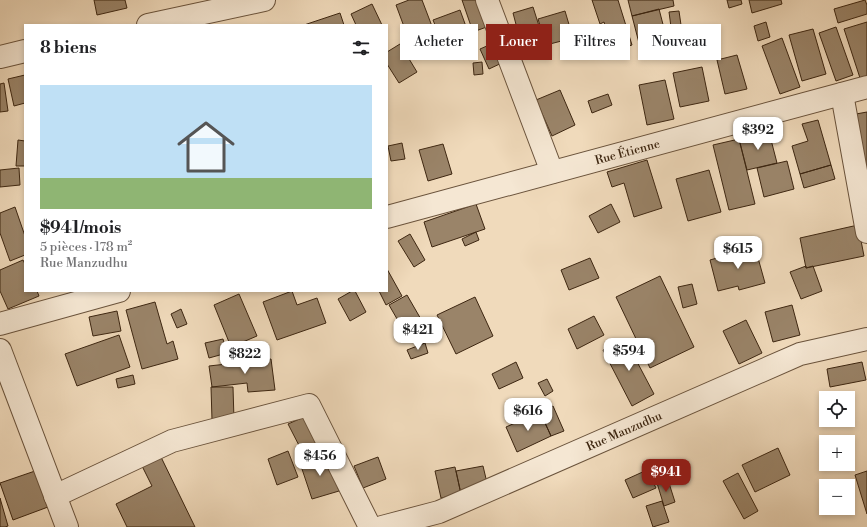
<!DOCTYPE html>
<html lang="fr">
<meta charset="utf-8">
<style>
body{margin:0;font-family:"Libre Bodoni",serif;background:#f2f2f2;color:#202124;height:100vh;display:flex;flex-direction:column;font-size:15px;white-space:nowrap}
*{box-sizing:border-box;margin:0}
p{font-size:13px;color:#757577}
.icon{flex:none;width:22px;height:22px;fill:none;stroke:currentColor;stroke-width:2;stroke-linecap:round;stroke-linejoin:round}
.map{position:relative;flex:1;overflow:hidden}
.panel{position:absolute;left:24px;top:24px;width:364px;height:268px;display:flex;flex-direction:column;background:#fff;border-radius:0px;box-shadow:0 2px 6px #0003}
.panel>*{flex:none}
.banner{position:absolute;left:400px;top:24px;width:380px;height:36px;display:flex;gap:8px}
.buttons{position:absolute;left:819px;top:391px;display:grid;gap:8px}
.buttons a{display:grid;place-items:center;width:36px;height:36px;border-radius:0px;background:#fff;box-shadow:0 2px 6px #0003;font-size:20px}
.price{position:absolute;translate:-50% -34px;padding:0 9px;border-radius:8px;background:#fff;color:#222;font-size:13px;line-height:26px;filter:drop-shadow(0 1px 2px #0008)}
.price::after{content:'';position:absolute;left:50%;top:24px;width:12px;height:9px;margin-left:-6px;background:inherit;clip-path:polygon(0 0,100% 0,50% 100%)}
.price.selected{background:#8f2418;color:#fff}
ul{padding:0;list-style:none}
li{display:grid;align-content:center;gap:8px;height:212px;padding:0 16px}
li span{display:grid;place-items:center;height:124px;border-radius:0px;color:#555}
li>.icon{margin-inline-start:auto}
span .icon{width:72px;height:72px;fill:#fffc;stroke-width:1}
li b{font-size:17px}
h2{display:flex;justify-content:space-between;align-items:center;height:48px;padding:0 16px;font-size:17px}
.pill{padding:0 14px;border-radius:0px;background:#fff;box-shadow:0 2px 6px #0003;font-size:14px;line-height:36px}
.pill.selected{background:#8f2418;color:#fff}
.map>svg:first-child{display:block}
</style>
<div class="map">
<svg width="867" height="527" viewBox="0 0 867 527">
<rect width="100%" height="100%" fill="#f0dabb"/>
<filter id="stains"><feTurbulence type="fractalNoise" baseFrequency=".005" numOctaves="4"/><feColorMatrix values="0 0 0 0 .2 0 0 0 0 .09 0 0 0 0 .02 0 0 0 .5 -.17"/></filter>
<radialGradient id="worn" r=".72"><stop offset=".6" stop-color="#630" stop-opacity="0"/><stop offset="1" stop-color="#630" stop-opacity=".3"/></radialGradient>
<path fill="#9a8469" stroke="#3d2611" d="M 94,0 L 125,0 L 127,8 L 97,15 Z
M 409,0 L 422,0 L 438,42 L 413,51 L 396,5 Z
M 462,0 L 483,0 L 492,25 L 473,32 Z
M 592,0 L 618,0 L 632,45 L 613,51 L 604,22 L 600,24 Z
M 628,0 L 673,0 L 674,6 L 632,16 Z
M 727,0 L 741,0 L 742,4 L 729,8 Z
M 749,0 L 781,0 L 782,4 L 752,13 Z
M 865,0 L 867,5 L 867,14 L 838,23 L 834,9 Z
M 372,4 L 382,25 L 356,25 L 351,14 Z
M 533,7 L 539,26 L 518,32 L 513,13 Z
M 659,9 L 666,36 L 639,43 L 632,16 Z
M 460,10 L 468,32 L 442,42 L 433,20 Z
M 565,11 L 573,38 L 546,45 L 538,19 Z
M 679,11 L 681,25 L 671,27 L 669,12 Z
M 340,13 L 344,25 L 304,25 Z
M 766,22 L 770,37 L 758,41 L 754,26 Z
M 867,22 L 867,76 L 860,78 L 844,29 Z
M 836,27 L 853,75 L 836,81 L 819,33 Z
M 813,29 L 826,74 L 802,81 L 789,35 Z
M 782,38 L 800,87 L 780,94 L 762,46 Z
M 496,42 L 506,61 L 489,69 L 480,49 Z
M 400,44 L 417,72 L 399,83 L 387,64 L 387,52 Z
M 737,55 L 747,89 L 725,94 L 717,60 Z
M 482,62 L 483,74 L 474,75 L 473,63 Z
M 702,67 L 709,101 L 680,107 L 673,73 Z
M 25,75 L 25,103 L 14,106 L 8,79 Z
M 665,80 L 674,119 L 647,125 L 639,85 Z
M 4,83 L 8,111 L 0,112 L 0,84 Z
M 560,90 L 575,125 L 552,136 L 536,100 Z
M 608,94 L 612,105 L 592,113 L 588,101 Z
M 867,112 L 867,178 L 856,114 Z
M 818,120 L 831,165 L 800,174 L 792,146 L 808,141 L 802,124 Z
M 769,132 L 777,163 L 747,170 L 739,139 Z
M 739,139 L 755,204 L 729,210 L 713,145 Z
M 18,140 L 25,141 L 25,166 L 16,166 Z
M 402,143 L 405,159 L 391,161 L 388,146 Z
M 443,144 L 452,174 L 428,181 L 419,150 Z
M 647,160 L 662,208 L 634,217 L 624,183 L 612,187 L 607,172 Z
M 787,161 L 794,189 L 764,197 L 757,168 Z
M 831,165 L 835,179 L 804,188 L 800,174 Z
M 19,168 L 20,185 L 0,187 L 0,170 Z
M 709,170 L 721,212 L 688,221 L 676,179 Z
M 476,204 L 485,229 L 432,247 L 424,222 Z
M 611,204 L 620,222 L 598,233 L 589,216 Z
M 15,207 L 25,236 L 25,255 L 10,261 L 0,233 L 0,213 Z
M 858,225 L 864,256 L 806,268 L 800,238 Z
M 476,232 L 479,240 L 465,246 L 462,239 Z
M 410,234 L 425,260 L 414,267 L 398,241 Z
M 755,247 L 765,283 L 739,290 L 738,286 L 718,291 L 710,260 Z
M 590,258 L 599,278 L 569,290 L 561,270 Z
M 23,260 L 25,264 L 25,291 L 37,291 L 39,296 L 8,309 L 0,291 L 0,270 Z
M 806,266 L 806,268 L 813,266 L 822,291 L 801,299 L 790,272 Z
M 387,269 L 402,296 L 386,305 L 379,291 L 387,291 Z
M 660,276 L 694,347 L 650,368 L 616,297 Z
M 692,284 L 697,304 L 683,308 L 678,287 Z
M 292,291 L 297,305 L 317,298 L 326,323 L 277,340 L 263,302 Z
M 352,291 L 355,291 L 366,312 L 350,321 L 338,299 Z
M 239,294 L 257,336 L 231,347 L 214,305 Z
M 407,295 L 422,321 L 404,331 L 389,305 Z
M 475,297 L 493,336 L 456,354 L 437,315 Z
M 155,302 L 167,344 L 173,341 L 178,359 L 142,369 L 126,310 Z
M 792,305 L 800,335 L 773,342 L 765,312 Z
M 181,309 L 187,324 L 177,328 L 171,314 Z
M 117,311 L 121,331 L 93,336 L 89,317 Z
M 594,316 L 604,335 L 577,349 L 568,329 Z
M 746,320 L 762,353 L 739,364 L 723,331 Z
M 119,335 L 130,367 L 77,386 L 65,354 Z
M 223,339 L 227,353 L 209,358 L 205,343 Z
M 625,339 L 654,394 L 632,406 L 603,350 Z
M 245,343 L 249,356 L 237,360 L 233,347 Z
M 425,343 L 428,353 L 411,359 L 407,350 Z
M 271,359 L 275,390 L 248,392 L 247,383 L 212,387 L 209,366 Z
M 516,362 L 523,378 L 499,389 L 492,374 Z
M 862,362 L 866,380 L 830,387 L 827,369 Z
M 133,375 L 135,384 L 118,388 L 116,379 Z
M 547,379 L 553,391 L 545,396 L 538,383 Z
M 211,387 L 233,387 L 234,420 L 212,420 Z
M 553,406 L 564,431 L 551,436 L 540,412 Z
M 540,412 L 551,436 L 517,452 L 506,427 Z
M 304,417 L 321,451 L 306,459 L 288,424 Z
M 778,448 L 790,475 L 755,492 L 742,465 Z
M 288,451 L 298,477 L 277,485 L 268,459 Z
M 327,454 L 339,491 L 312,499 L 300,463 Z
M 160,455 L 195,527 L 127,527 L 116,504 L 152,486 L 141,464 Z
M 378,457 L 386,479 L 363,488 L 354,466 Z
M 483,466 L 488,487 L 461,494 L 456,471 Z
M 455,467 L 461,494 L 441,498 L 435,471 Z
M 647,470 L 656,488 L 633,498 L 625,480 Z
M 35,471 L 48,507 L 13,520 L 0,483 Z
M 867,471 L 867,514 L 855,475 Z
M 738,473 L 758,511 L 744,519 L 723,481 Z
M 668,480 L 675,502 L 664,506 L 657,483 Z
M 0,498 L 8,526 L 5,527 L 0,527 Z
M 662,501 L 669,522 L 653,527 L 646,506 Z"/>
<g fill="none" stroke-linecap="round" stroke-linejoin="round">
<g stroke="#6a533c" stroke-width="24">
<g id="minor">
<path d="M 487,0 L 552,172"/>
<path d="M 148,25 L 264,0"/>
<path d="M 0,57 L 25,51"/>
<path d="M 842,94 L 867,232"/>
<path id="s1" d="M 387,217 L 867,87"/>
<path d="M 0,324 L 119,291"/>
<path d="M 0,350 L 67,527"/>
<path d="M 55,496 L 172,441 L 309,405 L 370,527"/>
<path id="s2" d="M 382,527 L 439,512 L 800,354 L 867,339"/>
</g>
</g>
<use href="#minor" stroke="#f5e7d3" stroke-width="22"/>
</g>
<g text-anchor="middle" stroke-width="4" stroke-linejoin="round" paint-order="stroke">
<g font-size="12" fill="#3d2611" stroke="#f5e7d3">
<text dy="4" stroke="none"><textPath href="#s1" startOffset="249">Rue Étienne</textPath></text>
<text dy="4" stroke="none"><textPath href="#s2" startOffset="261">Rue Manzudhu</textPath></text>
</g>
</g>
<rect width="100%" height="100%" filter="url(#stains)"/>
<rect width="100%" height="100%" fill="url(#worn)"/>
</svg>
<div class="buttons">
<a><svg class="icon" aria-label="locate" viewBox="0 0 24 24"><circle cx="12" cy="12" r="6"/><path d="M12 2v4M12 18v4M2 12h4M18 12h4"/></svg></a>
<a>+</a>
<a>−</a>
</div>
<b class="price" style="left:758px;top:151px">$392</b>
<b class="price" style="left:738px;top:270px">$615</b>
<b class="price" style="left:418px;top:351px">$421</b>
<b class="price" style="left:629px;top:372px">$594</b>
<b class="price" style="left:245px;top:375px">$822</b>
<b class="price" style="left:528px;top:432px">$616</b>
<b class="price" style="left:320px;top:477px">$456</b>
<b class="price selected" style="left:666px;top:493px">$941</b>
<div class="banner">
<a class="pill">Acheter</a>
<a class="pill selected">Louer</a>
<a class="pill">Filtres</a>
<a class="pill">Nouveau</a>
</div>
<section class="panel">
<h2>8 biens<svg class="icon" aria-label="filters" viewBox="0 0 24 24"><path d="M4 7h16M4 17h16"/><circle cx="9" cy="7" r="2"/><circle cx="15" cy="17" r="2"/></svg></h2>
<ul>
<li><span style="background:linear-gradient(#bfe0f5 75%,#8fb573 0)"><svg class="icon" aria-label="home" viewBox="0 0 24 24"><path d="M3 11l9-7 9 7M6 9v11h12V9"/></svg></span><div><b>$941/mois</b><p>5 pièces · 178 m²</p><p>Rue Manzudhu</p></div></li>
</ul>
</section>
</div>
